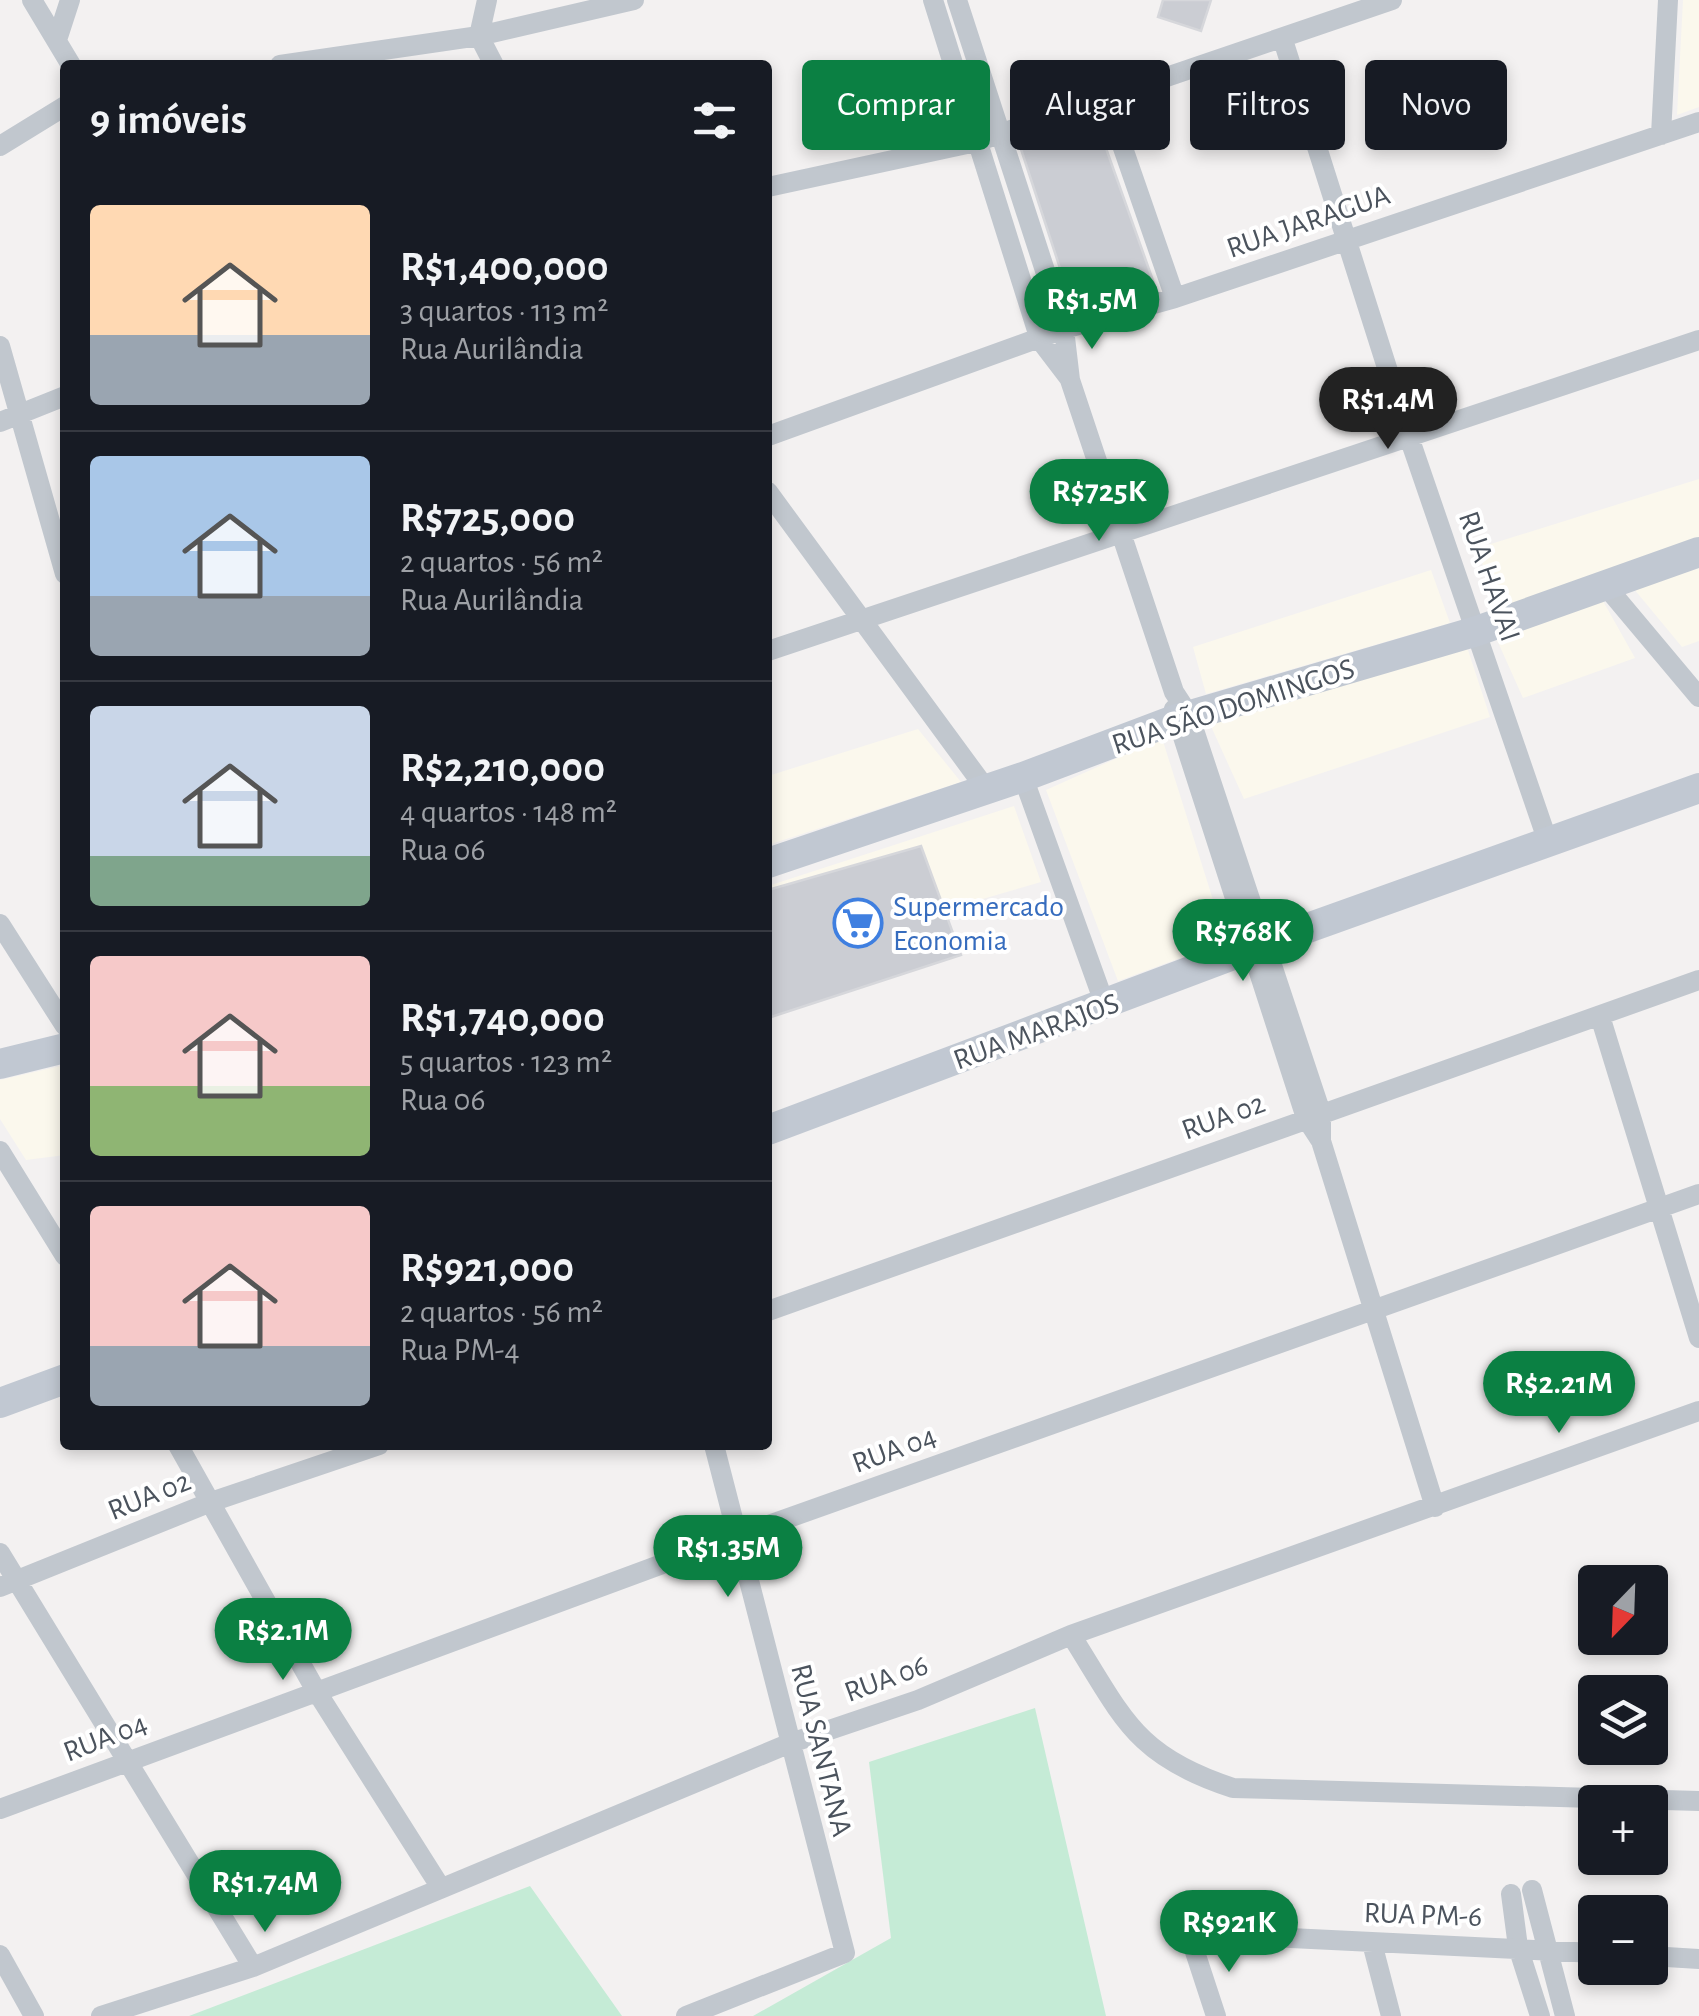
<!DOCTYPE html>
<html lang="pt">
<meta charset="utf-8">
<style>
body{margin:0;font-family:"Alegreya Sans",sans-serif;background:#242831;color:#f1f3f6;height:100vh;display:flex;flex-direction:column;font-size:38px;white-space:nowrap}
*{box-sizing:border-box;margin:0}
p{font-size:32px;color:#9ea1a6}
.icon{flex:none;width:55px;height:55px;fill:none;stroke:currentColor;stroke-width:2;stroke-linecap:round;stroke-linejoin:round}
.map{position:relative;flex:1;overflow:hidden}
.panel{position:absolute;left:60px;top:60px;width:712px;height:1390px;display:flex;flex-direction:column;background:#171b24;border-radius:10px;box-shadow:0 5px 15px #0003}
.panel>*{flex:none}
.banner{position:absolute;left:802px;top:60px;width:745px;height:90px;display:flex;gap:20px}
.needle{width:65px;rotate:203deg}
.buttons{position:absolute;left:1578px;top:1565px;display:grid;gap:20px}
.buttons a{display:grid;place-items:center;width:90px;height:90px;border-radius:10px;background:#171b24;box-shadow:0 5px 15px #0003;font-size:50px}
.price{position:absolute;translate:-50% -85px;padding:0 22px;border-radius:35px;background:#0b8043;color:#fff;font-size:32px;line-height:65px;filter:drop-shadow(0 2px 5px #0008)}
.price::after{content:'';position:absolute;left:50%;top:60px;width:30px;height:22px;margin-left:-15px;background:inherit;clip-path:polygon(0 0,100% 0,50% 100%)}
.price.active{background:#222;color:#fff}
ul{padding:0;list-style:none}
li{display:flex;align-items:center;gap:30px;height:250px;padding:0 30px}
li+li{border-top:2px solid #363941}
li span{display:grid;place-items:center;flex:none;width:280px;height:200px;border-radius:10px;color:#555}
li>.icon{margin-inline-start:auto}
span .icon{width:120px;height:120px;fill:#fffc;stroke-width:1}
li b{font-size:42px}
h2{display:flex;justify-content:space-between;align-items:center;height:120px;padding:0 30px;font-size:42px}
.chip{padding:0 35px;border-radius:10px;background:#171b24;box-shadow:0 5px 15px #0003;font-size:35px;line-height:90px}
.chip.active{background:#0b8043;color:#fff}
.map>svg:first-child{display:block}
</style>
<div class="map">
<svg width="1699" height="2016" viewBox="0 0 1699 2016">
<rect width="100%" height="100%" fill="#f3f1f1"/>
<path fill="#fbf8ed" d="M 1683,0 L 1699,0 L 1699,107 L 1677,115 Z
M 1699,479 L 1699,542 L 1496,612 L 1478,548 Z
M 1699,568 L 1699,641 L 1682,647 L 1634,589 Z
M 1431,570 L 1450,623 L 1206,694 L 1193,647 Z
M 1603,601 L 1635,658 L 1523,698 L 1497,640 Z
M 1467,647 L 1490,717 L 1244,799 L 1210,724 Z
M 918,729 L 961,782 L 768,845 L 768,776 Z
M 1162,738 L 1226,941 L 1118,981 L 1046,790 Z
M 1014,806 L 1041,882 L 768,961 L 768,886 Z
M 65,1065 L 65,1155 L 26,1160 L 0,1119 L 0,1080 Z"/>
<path fill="#c5ebd6" d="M 1035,1708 L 1106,2016 L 753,2016 L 891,1938 L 869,1762 Z
M 530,1886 L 622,2016 L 189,2016 Z"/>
<path fill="#cbcdd3" stroke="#d6d7db" stroke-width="2.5" d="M 1163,0 L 1211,0 L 1201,31 L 1158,17 Z
M 1096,120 L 1156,289 L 1074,311 L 1019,143 Z
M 921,846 L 961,955 L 768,1018 L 768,890 Z"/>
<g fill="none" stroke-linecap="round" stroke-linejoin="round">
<path stroke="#c1c7ce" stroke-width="20" d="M 32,0 L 71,65
M 487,0 L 479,36 L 494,65
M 933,0 L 1040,340 L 1069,378
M 957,0 L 1064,329 L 1070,380 L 1174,692 L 1189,715 L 1321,1113 L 1321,1141
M 57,40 L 70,0
M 1283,40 L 1409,437 L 1549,845
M 280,65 L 479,36 L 634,0
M 1106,99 L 1175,298
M 1661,135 L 1668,0
M 0,146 L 65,106
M 768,187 L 976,142 L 1392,0
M 0,346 L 65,574
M 0,422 L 65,396
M 768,436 L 1064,329 L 1175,298 L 1699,122
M 768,492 L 986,789
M 1605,585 L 1699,697
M 768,651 L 1699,340
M 1174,709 L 1306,1118 L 1321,1141 L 1435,1507
M 1023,777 L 1105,1005
M 0,924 L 65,1026
M 1600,1016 L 1699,1338
M 0,1151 L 65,1256
M 768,1311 L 1699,980
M 178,1445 L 315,1689 L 441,1888
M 0,1553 L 253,1967
M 0,1587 L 211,1502 L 379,1445
M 1071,1635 C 1123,1717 1134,1756 1233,1788 L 1699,1801
M 0,1809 L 738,1536 L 1699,1194
M 1532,1890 L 1565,2016
M 1511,1894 L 1518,1947 L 1540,2016
M 1372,1943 L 1391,2016
M 0,1955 L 34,2016
M 1650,1956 L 1699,1959
M 101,2016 L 253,1967 L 788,1744 L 918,1700 L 1071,1635 L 1699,1411
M 686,2016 L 845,1953 L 714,1445
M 1216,2016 L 1194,1949 L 1210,1934 L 1595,1953"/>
<path stroke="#c1c8d2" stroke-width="30" d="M 768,863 L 1023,777 L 1174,720 L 1477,631 L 1699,552
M 0,1064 L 65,1048
M 768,1130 L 1249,949 L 1699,788
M 0,1403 L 65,1379"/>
</g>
<defs>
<g id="supermarket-ring" transform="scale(2.5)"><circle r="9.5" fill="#fff" stroke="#3f7fe0" stroke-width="1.5"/><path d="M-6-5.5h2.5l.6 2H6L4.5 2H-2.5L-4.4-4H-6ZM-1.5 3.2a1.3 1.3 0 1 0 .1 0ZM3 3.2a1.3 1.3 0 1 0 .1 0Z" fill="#3f7fe0"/></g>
</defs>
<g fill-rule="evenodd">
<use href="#supermarket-ring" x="858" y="923"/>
</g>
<g text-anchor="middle" stroke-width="8" stroke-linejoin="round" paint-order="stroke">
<g font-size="30" fill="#4b535d" stroke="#fff">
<text transform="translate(1308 221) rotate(-19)" y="10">RUA JARAGUA</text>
<text transform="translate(1490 576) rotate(71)" y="10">RUA HAVAI</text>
<text transform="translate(1233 706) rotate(-18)" y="10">RUA SÃO DOMINGOS</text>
<text transform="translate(1036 1031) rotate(-20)" y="10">RUA MARAJOS</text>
<text transform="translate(1223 1116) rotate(-20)" y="10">RUA 02</text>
<text transform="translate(894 1449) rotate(-20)" y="10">RUA 04</text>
<text transform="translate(149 1495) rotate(-22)" y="10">RUA 02</text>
<text transform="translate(886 1678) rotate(-20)" y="10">RUA 06</text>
<text transform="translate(105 1737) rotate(-21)" y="10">RUA 04</text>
<text transform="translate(822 1750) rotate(76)" y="10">RUA SANTANA</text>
<text transform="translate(1423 1914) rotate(2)" y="10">RUA PM-6</text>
</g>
<g font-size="30" fill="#366cbe" stroke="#fff" text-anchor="start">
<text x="893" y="916">Supermercado<tspan x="893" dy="34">Economia</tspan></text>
</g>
</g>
</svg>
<div class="buttons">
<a><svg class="needle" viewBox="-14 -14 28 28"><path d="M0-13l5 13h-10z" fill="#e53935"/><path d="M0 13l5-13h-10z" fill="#9ea1a6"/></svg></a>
<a><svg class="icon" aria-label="layers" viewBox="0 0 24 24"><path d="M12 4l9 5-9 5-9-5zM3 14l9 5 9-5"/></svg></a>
<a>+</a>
<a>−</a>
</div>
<b class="price" style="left:1092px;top:352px">R$1.5M</b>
<b class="price active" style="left:1388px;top:452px">R$1.4M</b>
<b class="price" style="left:1099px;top:544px">R$725K</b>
<b class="price" style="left:1243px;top:984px">R$768K</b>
<b class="price" style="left:1559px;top:1436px">R$2.21M</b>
<b class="price" style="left:728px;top:1600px">R$1.35M</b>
<b class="price" style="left:283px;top:1683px">R$2.1M</b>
<b class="price" style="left:265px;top:1935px">R$1.74M</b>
<b class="price" style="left:1229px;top:1975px">R$921K</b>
<div class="banner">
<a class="chip active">Comprar</a>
<a class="chip">Alugar</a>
<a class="chip">Filtros</a>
<a class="chip">Novo</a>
</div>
<section class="panel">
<h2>9 imóveis<svg class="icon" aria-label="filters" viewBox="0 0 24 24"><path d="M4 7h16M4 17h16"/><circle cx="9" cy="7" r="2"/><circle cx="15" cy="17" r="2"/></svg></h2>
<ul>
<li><span style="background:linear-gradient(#ffd9b3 65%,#9aa5b1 0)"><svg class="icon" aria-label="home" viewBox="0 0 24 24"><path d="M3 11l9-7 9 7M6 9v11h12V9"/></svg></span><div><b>R$1,400,000</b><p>3 quartos · 113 m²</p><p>Rua Aurilândia</p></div></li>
<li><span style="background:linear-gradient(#a9c7e8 70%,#9aa5b1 0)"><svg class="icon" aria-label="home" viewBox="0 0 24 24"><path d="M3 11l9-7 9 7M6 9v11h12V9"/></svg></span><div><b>R$725,000</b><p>2 quartos · 56 m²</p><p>Rua Aurilândia</p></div></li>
<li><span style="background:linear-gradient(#c9d6e8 75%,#7fa58c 0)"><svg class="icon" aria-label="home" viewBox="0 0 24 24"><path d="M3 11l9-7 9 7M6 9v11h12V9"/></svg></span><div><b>R$2,210,000</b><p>4 quartos · 148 m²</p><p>Rua 06</p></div></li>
<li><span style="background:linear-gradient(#f6c9c9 65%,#8fb573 0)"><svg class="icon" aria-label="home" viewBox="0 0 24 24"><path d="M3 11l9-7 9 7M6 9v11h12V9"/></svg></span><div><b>R$1,740,000</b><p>5 quartos · 123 m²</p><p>Rua 06</p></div></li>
<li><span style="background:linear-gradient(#f6c9c9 70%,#9aa5b1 0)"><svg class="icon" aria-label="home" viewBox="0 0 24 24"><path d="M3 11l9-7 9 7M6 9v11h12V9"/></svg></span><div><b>R$921,000</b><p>2 quartos · 56 m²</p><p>Rua PM-4</p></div></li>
</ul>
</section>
</div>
